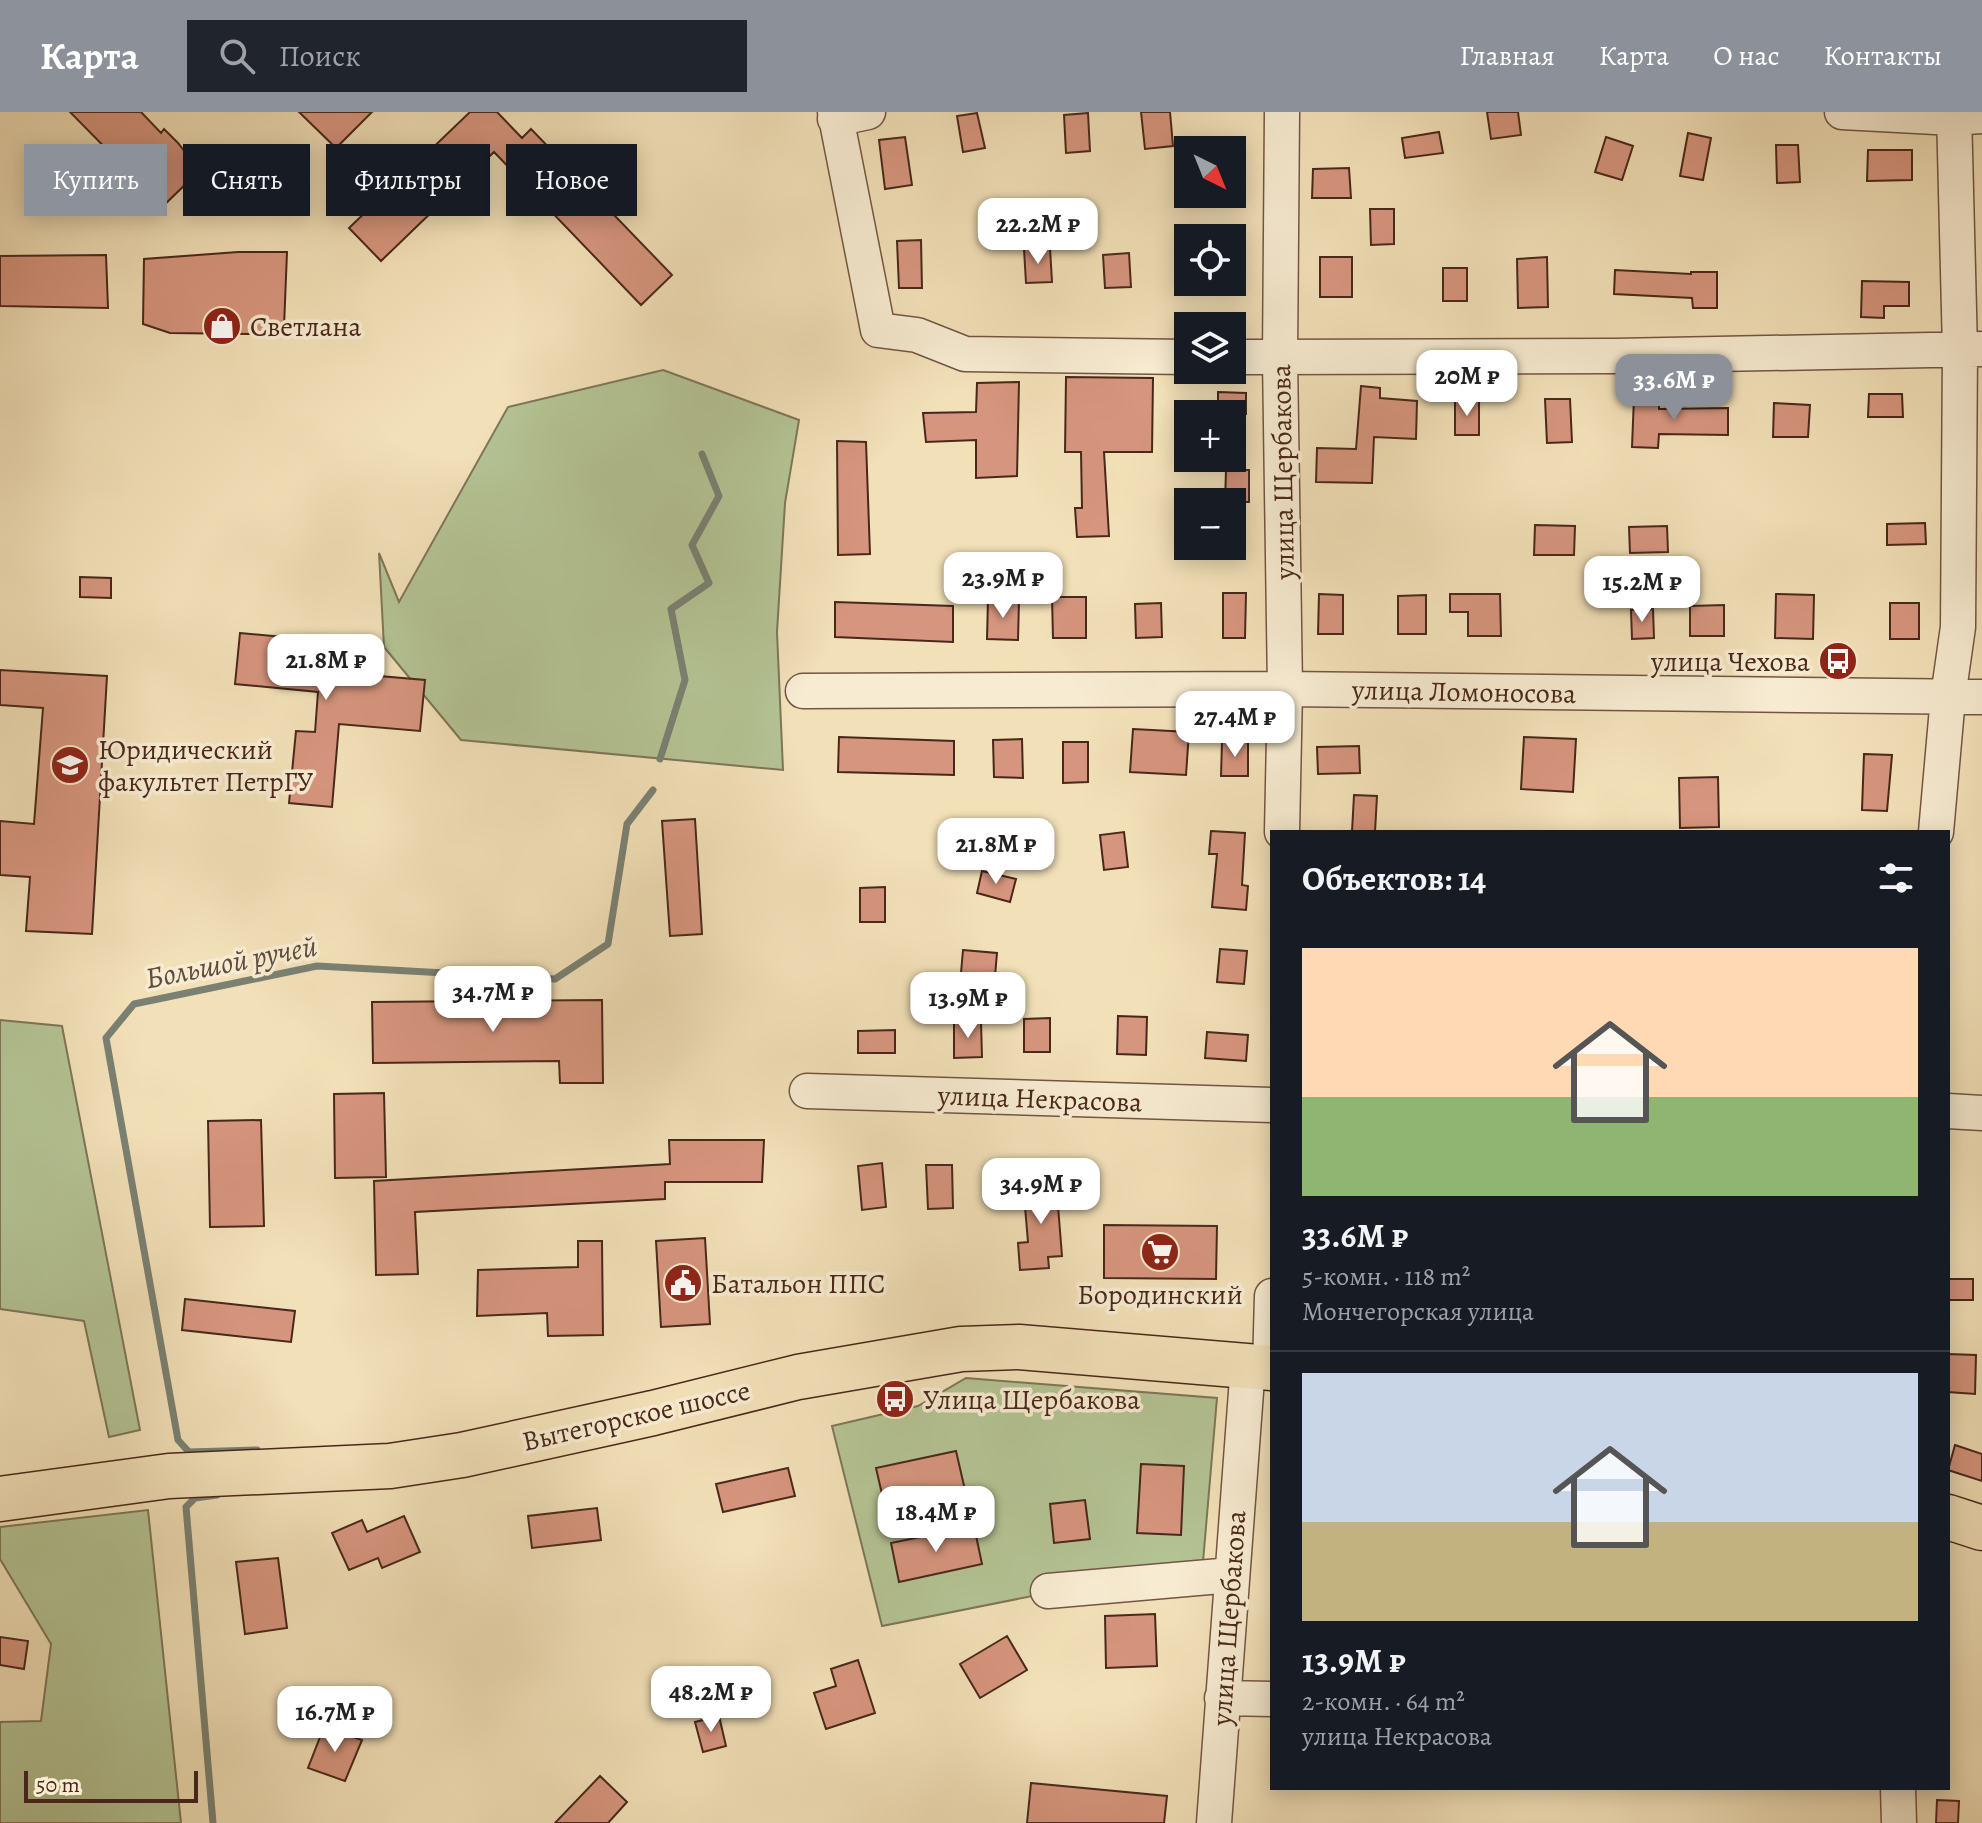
<!DOCTYPE html>
<html lang="ru">
<meta charset="utf-8">
<style>
body{margin:0;font-family:Alegreya,serif;background:#20242c;color:#f1f3f6;height:100vh;display:flex;flex-direction:column;font-size:30px;white-space:nowrap}
*{box-sizing:border-box;margin:0}
p{font-size:26px;color:#9ea1a6}
.icon{flex:none;width:44px;height:44px;fill:none;stroke:currentColor;stroke-width:2;stroke-linecap:round;stroke-linejoin:round}
.map{position:relative;flex:1;overflow:hidden}
.sheet{position:absolute;left:1270px;top:718px;width:680px;height:960px;display:flex;flex-direction:column;background:#171b24;border-radius:0px;box-shadow:0 4px 20px #0003}
.sheet>*{flex:none}
.top-card{position:absolute;left:24px;top:32px;width:760px;height:72px;display:flex;gap:16px}
.needle{width:52px;rotate:137deg}
.tools{position:absolute;left:1174px;top:24px;display:grid;gap:16px}
.tools a{display:grid;place-items:center;width:72px;height:72px;border-radius:0px;background:#171b24;box-shadow:0 4px 20px #0003;font-size:40px}
.scale{position:absolute;left:24px;bottom:20px;width:174px;box-sizing:border-box;padding-left:8px;border:4px solid #49281a;border-top:0;font-size:22px;line-height:28px;white-space:nowrap;color:#49281a;-webkit-text-stroke:6px #f7ebd1;paint-order:stroke}
.price{position:absolute;translate:-50% -68px;padding:0 18px;border-radius:16px;background:#fff;color:#222;font-size:26px;line-height:52px;filter:drop-shadow(0 2px 4px #0008)}
.price::after{content:'';position:absolute;left:50%;top:48px;width:24px;height:18px;margin-left:-12px;background:inherit;clip-path:polygon(0 0,100% 0,50% 100%)}
.price.on{background:#8c9099;color:#fff}
ul{padding:0;list-style:none}
li{display:grid;align-content:center;gap:16px;height:424px;padding:0 32px}
li+li{border-top:2px solid #363941}
li span{display:grid;place-items:center;height:248px;border-radius:0px;color:#555}
li>.icon{margin-inline-start:auto}
span .icon{width:144px;height:144px;fill:#fffc;stroke-width:1}
li b{font-size:34px}
h2{display:flex;justify-content:space-between;align-items:center;height:96px;padding:0 32px;font-size:34px}
.tag{padding:0 28px;border-radius:0px;background:#171b24;box-shadow:0 4px 20px #0003;font-size:28px;line-height:72px}
.tag.on{background:#8c9099;color:#fff}
header{display:flex;align-items:center;gap:48px;box-sizing:border-box;height:112px;padding:0 40px;background:#8c9099;color:#fff}
header strong{font-size:38px}
nav{display:flex;gap:44px;margin-inline-start:auto;font-size:28px}
.search{width:560px;height:72px;background:#20242c;display:flex;align-items:center;gap:20px;box-sizing:border-box;padding:0 28px;border-radius:0px;color:#9ea1a6;font-size:30px}
.map>svg:first-child{display:block}
</style>
<header>
<strong>Карта</strong>
<div class="search"><svg class="icon" aria-label="search" viewBox="0 0 24 24"><circle cx="10" cy="10" r="6"/><path d="M15 15l6 6"/></svg>Поиск</div>
<nav><a>Главная</a><a>Карта</a><a>О нас</a><a>Контакты</a></nav>
</header>
<div class="map">
<svg width="1982" height="1711" viewBox="0 0 1982 1711">
<rect width="100%" height="100%" fill="#f2e0b8"/>
<filter id="stains"><feTurbulence type="fractalNoise" baseFrequency=".0025" numOctaves="4"/><feColorMatrix values="0 0 0 0 .2 0 0 0 0 .09 0 0 0 0 .02 0 0 0 .5 -.17"/></filter>
<radialGradient id="worn" r=".72"><stop offset=".6" stop-color="#630" stop-opacity="0"/><stop offset="1" stop-color="#630" stop-opacity=".3"/></radialGradient>
<path fill="#b4c394" stroke="#7e7657" stroke-width="2" d="M 663,258 L 799,308 L 785,391 L 777,520 L 783,658 L 461,628 L 384,535 L 379,441 L 399,490 L 508,295 Z
M 0,908 L 62,914 L 140,1318 L 109,1325 L 84,1209 L 0,1197 Z
M 966,1266 L 1217,1286 L 1203,1450 L 882,1514 L 832,1314 L 918,1294 Z
M 148,1398 L 181,1711 L 0,1711 L 0,1610 L 41,1609 L 51,1532 L 0,1447 L 0,1415 Z"/>
<g fill="none" stroke-linecap="round" stroke-linejoin="round">
<path stroke="#7a8172" stroke-width="7" d="M 660,647 L 685,568 L 671,497 L 709,471 L 692,433 L 719,384 L 702,342
M 257,1338 L 189,1340 L 178,1328 L 106,926 L 134,892 L 317,854 L 555,867 L 608,832 L 627,712 L 653,678
M 213,1711 L 186,1395 L 195,1386 L 217,1383"/>
</g>
<path fill="#d6957e" stroke="#49281a" stroke-width="2" d="M 70,0 L 141,0 L 161,21 L 164,17 L 178,31 L 192,49 L 188,53 L 197,61 L 156,101 L 130,74 L 137,68 Z
M 299,0 L 372,0 L 336,36 Z
M 470,0 L 497,0 L 522,26 L 531,17 L 672,163 L 641,193 L 494,40 L 381,149 L 349,116 Z
M 1141,0 L 1170,0 L 1173,34 L 1145,37 Z
M 1487,0 L 1518,0 L 1521,23 L 1491,27 Z
M 977,1 L 985,36 L 963,40 L 957,4 Z
M 1088,1 L 1090,39 L 1066,41 L 1064,3 Z
M 1439,20 L 1443,41 L 1405,46 L 1402,26 Z
M 1688,21 L 1711,26 L 1703,68 L 1680,64 Z
M 905,25 L 912,73 L 885,77 L 879,28 Z
M 1606,25 L 1633,34 L 1622,68 L 1595,60 Z
M 1776,33 L 1798,33 L 1800,70 L 1777,71 Z
M 1868,38 L 1912,38 L 1912,68 L 1867,69 Z
M 1349,56 L 1351,86 L 1312,86 L 1313,57 Z
M 1370,97 L 1394,97 L 1394,132 L 1371,133 Z
M 921,128 L 922,176 L 899,176 L 897,129 Z
M 1050,136 L 1052,170 L 1026,171 L 1024,137 Z
M 238,140 L 287,140 L 284,215 L 272,215 L 272,220 L 249,222 L 170,221 L 143,212 L 144,147 Z
M 1129,141 L 1131,175 L 1105,176 L 1103,143 Z
M 106,143 L 108,196 L 0,194 L 0,144 Z
M 1320,145 L 1352,145 L 1352,185 L 1320,185 Z
M 1547,145 L 1548,195 L 1518,196 L 1517,147 Z
M 1443,156 L 1467,156 L 1467,189 L 1443,189 Z
M 1615,158 L 1691,162 L 1691,160 L 1717,160 L 1717,196 L 1693,196 L 1692,186 L 1614,182 Z
M 1862,169 L 1909,170 L 1909,194 L 1884,194 L 1884,206 L 1861,205 Z
M 1066,265 L 1153,266 L 1152,340 L 1104,340 L 1109,424 L 1077,425 L 1075,396 L 1082,396 L 1081,340 L 1065,340 Z
M 1019,270 L 1017,364 L 976,366 L 976,328 L 926,330 L 923,301 L 976,300 L 977,271 Z
M 1361,274 L 1380,276 L 1380,286 L 1417,289 L 1416,327 L 1374,325 L 1372,371 L 1316,370 L 1317,336 L 1356,337 Z
M 1218,280 L 1246,281 L 1246,302 L 1218,302 Z
M 1869,282 L 1902,282 L 1903,305 L 1868,305 Z
M 1634,285 L 1659,287 L 1659,297 L 1728,296 L 1728,323 L 1659,322 L 1658,336 L 1632,335 Z
M 1545,287 L 1570,287 L 1572,330 L 1547,331 Z
M 1455,289 L 1479,289 L 1479,323 L 1455,323 Z
M 1774,291 L 1810,293 L 1808,325 L 1773,325 Z
M 837,329 L 866,330 L 870,442 L 838,443 Z
M 1226,358 L 1249,358 L 1249,390 L 1225,390 Z
M 1925,411 L 1926,432 L 1887,433 L 1887,412 Z
M 1535,413 L 1575,414 L 1574,443 L 1534,443 Z
M 1667,414 L 1668,440 L 1630,441 L 1629,415 Z
M 80,465 L 111,466 L 111,486 L 80,485 Z
M 1223,481 L 1246,481 L 1245,526 L 1223,526 Z
M 1319,482 L 1343,483 L 1343,522 L 1318,522 Z
M 1450,482 L 1500,482 L 1501,524 L 1468,524 L 1468,500 L 1450,500 Z
M 1776,482 L 1814,483 L 1813,527 L 1775,526 Z
M 1426,483 L 1426,522 L 1398,522 L 1398,484 Z
M 1052,485 L 1086,485 L 1086,526 L 1053,526 Z
M 988,487 L 1019,488 L 1018,528 L 987,527 Z
M 835,490 L 953,494 L 953,530 L 835,525 Z
M 1161,491 L 1162,525 L 1136,526 L 1135,492 Z
M 1890,491 L 1919,491 L 1919,527 L 1890,527 Z
M 1724,493 L 1724,524 L 1690,524 L 1690,494 Z
M 1653,497 L 1654,526 L 1632,527 L 1631,498 Z
M 240,521 L 348,531 L 345,561 L 425,568 L 420,619 L 339,612 L 332,695 L 289,691 L 296,619 L 315,620 L 318,580 L 235,572 Z
M 0,558 L 107,564 L 92,822 L 26,819 L 30,765 L 0,763 L 0,709 L 34,712 L 43,596 L 0,593 Z
M 1133,617 L 1189,620 L 1186,663 L 1130,660 Z
M 839,625 L 954,629 L 954,663 L 838,660 Z
M 1524,625 L 1576,627 L 1573,680 L 1521,677 Z
M 1022,627 L 1023,666 L 994,665 L 993,628 Z
M 1063,630 L 1088,630 L 1088,670 L 1063,671 Z
M 1222,630 L 1248,630 L 1248,664 L 1221,664 Z
M 1359,634 L 1360,661 L 1318,662 L 1317,635 Z
M 1864,642 L 1892,643 L 1887,699 L 1862,698 Z
M 1718,665 L 1719,715 L 1680,716 L 1679,666 Z
M 1354,683 L 1377,684 L 1375,720 L 1352,720 Z
M 695,707 L 702,822 L 670,824 L 662,709 Z
M 1211,719 L 1245,721 L 1242,773 L 1248,774 L 1246,798 L 1212,795 L 1217,742 L 1209,742 Z
M 1124,720 L 1128,755 L 1104,758 L 1100,723 Z
M 982,759 L 1016,767 L 1010,790 L 977,781 Z
M 885,775 L 885,810 L 860,810 L 860,776 Z
M 1220,837 L 1247,839 L 1244,872 L 1217,870 Z
M 963,838 L 997,841 L 995,864 L 961,861 Z
M 602,888 L 603,971 L 560,971 L 559,949 L 373,951 L 372,890 Z
M 1118,904 L 1147,905 L 1146,943 L 1117,942 Z
M 1050,906 L 1050,940 L 1024,940 L 1024,907 Z
M 981,910 L 982,945 L 954,946 L 954,911 Z
M 895,918 L 895,941 L 858,941 L 858,919 Z
M 1207,920 L 1248,923 L 1246,949 L 1205,946 Z
M 384,981 L 386,1065 L 335,1066 L 334,982 Z
M 261,1008 L 264,1114 L 210,1115 L 208,1009 Z
M 669,1028 L 764,1028 L 762,1070 L 665,1070 L 665,1087 L 415,1100 L 418,1162 L 376,1163 L 374,1069 L 670,1052 Z
M 882,1051 L 886,1095 L 862,1098 L 858,1054 Z
M 926,1053 L 952,1053 L 953,1096 L 928,1097 Z
M 1056,1069 L 1062,1144 L 1048,1145 L 1049,1156 L 1020,1158 L 1018,1131 L 1028,1130 L 1023,1071 Z
M 1104,1113 L 1217,1114 L 1216,1167 L 1104,1166 Z
M 705,1126 L 710,1212 L 661,1215 L 656,1129 Z
M 578,1129 L 602,1129 L 603,1223 L 548,1224 L 547,1201 L 477,1204 L 478,1158 L 578,1155 Z
M 1948,1167 L 1973,1167 L 1973,1188 L 1948,1188 Z
M 185,1187 L 295,1199 L 291,1230 L 182,1218 Z
M 1948,1242 L 1976,1243 L 1975,1282 L 1948,1280 Z
M 1955,1333 L 1982,1342 L 1982,1369 L 1948,1358 Z
M 956,1339 L 965,1378 L 885,1395 L 876,1356 Z
M 1141,1352 L 1184,1354 L 1181,1423 L 1137,1421 Z
M 788,1356 L 795,1384 L 723,1400 L 716,1372 Z
M 1085,1388 L 1090,1427 L 1054,1431 L 1050,1392 Z
M 597,1396 L 601,1428 L 532,1436 L 528,1404 Z
M 404,1404 L 420,1440 L 382,1456 L 378,1446 L 349,1458 L 332,1421 L 362,1408 L 367,1420 Z
M 974,1414 L 982,1452 L 899,1470 L 891,1431 Z
M 278,1446 L 287,1516 L 245,1522 L 236,1450 Z
M 1155,1502 L 1157,1554 L 1106,1556 L 1105,1504 Z
M 1007,1524 L 1027,1558 L 980,1586 L 960,1552 Z
M 0,1525 L 28,1529 L 24,1557 L 0,1553 Z
M 858,1548 L 875,1601 L 826,1617 L 814,1581 L 836,1574 L 831,1557 Z
M 719,1604 L 726,1634 L 703,1640 L 695,1610 Z
M 324,1615 L 362,1628 L 345,1669 L 308,1656 Z
M 600,1664 L 627,1690 L 608,1711 L 555,1711 Z
M 1031,1671 L 1167,1684 L 1164,1711 L 1027,1711 Z
M 1937,1688 L 1959,1689 L 1958,1711 L 1936,1711 Z"/>
<g fill="none" stroke-linecap="round" stroke-linejoin="round">
<g stroke="#735642" stroke-width="37">
<path id="minor" d="M 835,0 L 878,218 L 917,223 L 965,242 L 1188,245
M 1842,0 L 1954,6 L 1982,4
M 835,7 L 868,0
M 1232,245 L 1615,244 L 1982,237
M 803,579 L 1285,577 L 1982,585
M 1282,720 L 1285,577 L 1280,246 L 1282,0
M 1936,720 L 1948,585 L 1958,515 L 1960,238 L 1954,0
M 807,979 L 1272,993
M 1948,999 L 1982,1001
M 1270,1256 L 1272,1184
M 1048,1479 L 1232,1463
M 1222,1586 L 1272,1587
M 1898,1676 L 1899,1711
M 1214,1711 L 1248,1253"/>
</g>
<g stroke="#49281a" stroke-width="47">
<path id="major" d="M 0,1387 L 169,1364 L 390,1354 L 462,1343 L 653,1301 L 798,1265 L 961,1237 L 1019,1235 L 1272,1256
M 1948,1405 L 1982,1416"/>
</g>
<use href="#minor" stroke="#f7ebd1" stroke-width="34"/>
<use href="#major" stroke="#f2e0b8" stroke-width="44"/>
</g>
<defs>
<g id="shop-disc" transform="scale(2)"><circle r="9.5" fill="#8f2418" stroke="#f7ebd1"/><path d="M-5-2.5h2.3a2.7 3.5 0 0 1 5.4 0H5L5.5 6h-11ZM-1.5-2.5h3a1.5 2.3 0 0 0-3 0Z" fill="#fff"/></g>
<g id="bus-disc" transform="scale(2)"><circle r="9.5" fill="#8f2418" stroke="#f7ebd1"/><path d="M-5-6H5V4H4V6H2V4H-2V6H-4V4H-5ZM-3.5-4V0h7V-4ZM-3.5 1.2v1.5H-2V1.2ZM2 1.2v1.5H3.5V1.2Z" fill="#fff"/></g>
<g id="university-disc" transform="scale(2)"><circle r="9.5" fill="#8f2418" stroke="#f7ebd1"/><path d="M0-5L7-2L0 1L-7-2ZM-4 1L0 2.5L4 1V4Q0 6-4 4Z" fill="#fff"/></g>
<g id="supermarket-disc" transform="scale(2)"><circle r="9.5" fill="#8f2418" stroke="#f7ebd1"/><path d="M-6-5.5h2.5l.6 2H6L4.5 2H-2.5L-4.4-4H-6ZM-1.5 3.2a1.3 1.3 0 1 0 .1 0ZM3 3.2a1.3 1.3 0 1 0 .1 0Z" fill="#fff"/></g>
<g id="civic-disc" transform="scale(2)"><circle r="9.5" fill="#8f2418" stroke="#f7ebd1"/><path d="M-.6-6.5H3V-4.5H.6V-3L4-1V1h2V6H-6V1h2V-1L-.6-3ZM-1.2 2.5V6h2.4V2.5Z" fill="#fff"/></g>
</defs>
<g fill-rule="evenodd">
<use href="#shop-disc" x="222" y="214"/>
<use href="#bus-disc" x="1838" y="549"/>
<use href="#university-disc" x="70" y="653"/>
<use href="#supermarket-disc" x="1160" y="1140"/>
<use href="#civic-disc" x="683" y="1171"/>
<use href="#bus-disc" x="895" y="1287"/>
</g>
<g text-anchor="middle" stroke-width="7" stroke-linejoin="round" paint-order="stroke">
<g font-size="28" fill="#49281a" stroke="#f7ebd1" text-anchor="start">
<text x="250" y="224">Светлана</text>
<text x="1810" y="559" text-anchor="end">улица Чехова</text>
<text x="98" y="647">Юридический<tspan x="98" dy="32">факультет ПетрГУ</tspan></text>
<text x="711" y="1181">Батальон ППС</text>
<text x="1160" y="1192" text-anchor="middle">Бородинский</text>
<text x="923" y="1297">Улица Щербакова</text>
</g>
<g font-size="28" fill="#49281a" stroke="#f7ebd1">
<text transform="translate(1282 360) rotate(-91)" y="10">улица Щербакова</text>
<text transform="translate(1464 579) rotate(1)" y="10">улица Ломоносова</text>
<text transform="translate(1040 986) rotate(2)" y="10">улица Некрасова</text>
<text transform="translate(636 1303) rotate(-13)" y="10">Вытегорское шоссе</text>
<text transform="translate(1228 1506) rotate(-86)" y="10">улица Щербакова</text>
</g>
<g font-size="30" font-style="italic" fill="#5e4d3f" stroke="#f7ebd1">
<text transform="translate(231 850) rotate(-11)" y="10">Большой ручей</text>
</g>
</g>
<rect width="100%" height="100%" filter="url(#stains)"/>
<rect width="100%" height="100%" fill="url(#worn)"/>
</svg>
<div class="tools">
<a><svg class="needle" viewBox="-14 -14 28 28"><path d="M0-13l5 13h-10z" fill="#e53935"/><path d="M0 13l5-13h-10z" fill="#9ea1a6"/></svg></a>
<a><svg class="icon" aria-label="locate" viewBox="0 0 24 24"><circle cx="12" cy="12" r="6"/><path d="M12 2v4M12 18v4M2 12h4M18 12h4"/></svg></a>
<a><svg class="icon" aria-label="layers" viewBox="0 0 24 24"><path d="M12 4l9 5-9 5-9-5zM3 14l9 5 9-5"/></svg></a>
<a>+</a>
<a>−</a>
</div>
<div class="scale">50 m</div>
<b class="price" style="left:1038px;top:154px">22.2M ₽</b>
<b class="price" style="left:1467px;top:306px">20M ₽</b>
<b class="price on" style="left:1674px;top:310px">33.6M ₽</b>
<b class="price" style="left:1003px;top:508px">23.9M ₽</b>
<b class="price" style="left:1642px;top:512px">15.2M ₽</b>
<b class="price" style="left:326px;top:590px">21.8M ₽</b>
<b class="price" style="left:1235px;top:647px">27.4M ₽</b>
<b class="price" style="left:996px;top:774px">21.8M ₽</b>
<b class="price" style="left:493px;top:922px">34.7M ₽</b>
<b class="price" style="left:968px;top:928px">13.9M ₽</b>
<b class="price" style="left:1041px;top:1114px">34.9M ₽</b>
<b class="price" style="left:936px;top:1442px">18.4M ₽</b>
<b class="price" style="left:711px;top:1622px">48.2M ₽</b>
<b class="price" style="left:335px;top:1642px">16.7M ₽</b>
<div class="top-card">
<a class="tag on">Купить</a>
<a class="tag">Снять</a>
<a class="tag">Фильтры</a>
<a class="tag">Новое</a>
</div>
<section class="sheet">
<h2>Объектов: 14<svg class="icon" aria-label="filters" viewBox="0 0 24 24"><path d="M4 7h16M4 17h16"/><circle cx="9" cy="7" r="2"/><circle cx="15" cy="17" r="2"/></svg></h2>
<ul>
<li><span style="background:linear-gradient(#ffd9b3 60%,#8fb573 0)"><svg class="icon" aria-label="home" viewBox="0 0 24 24"><path d="M3 11l9-7 9 7M6 9v11h12V9"/></svg></span><div><b>33.6M ₽</b><p>5-комн. · 118 m²</p><p>Мончегорская улица</p></div></li>
<li><span style="background:linear-gradient(#c9d6e8 60%,#c2b280 0)"><svg class="icon" aria-label="home" viewBox="0 0 24 24"><path d="M3 11l9-7 9 7M6 9v11h12V9"/></svg></span><div><b>13.9M ₽</b><p>2-комн. · 64 m²</p><p>улица Некрасова</p></div></li>
</ul>
</section>
</div>
